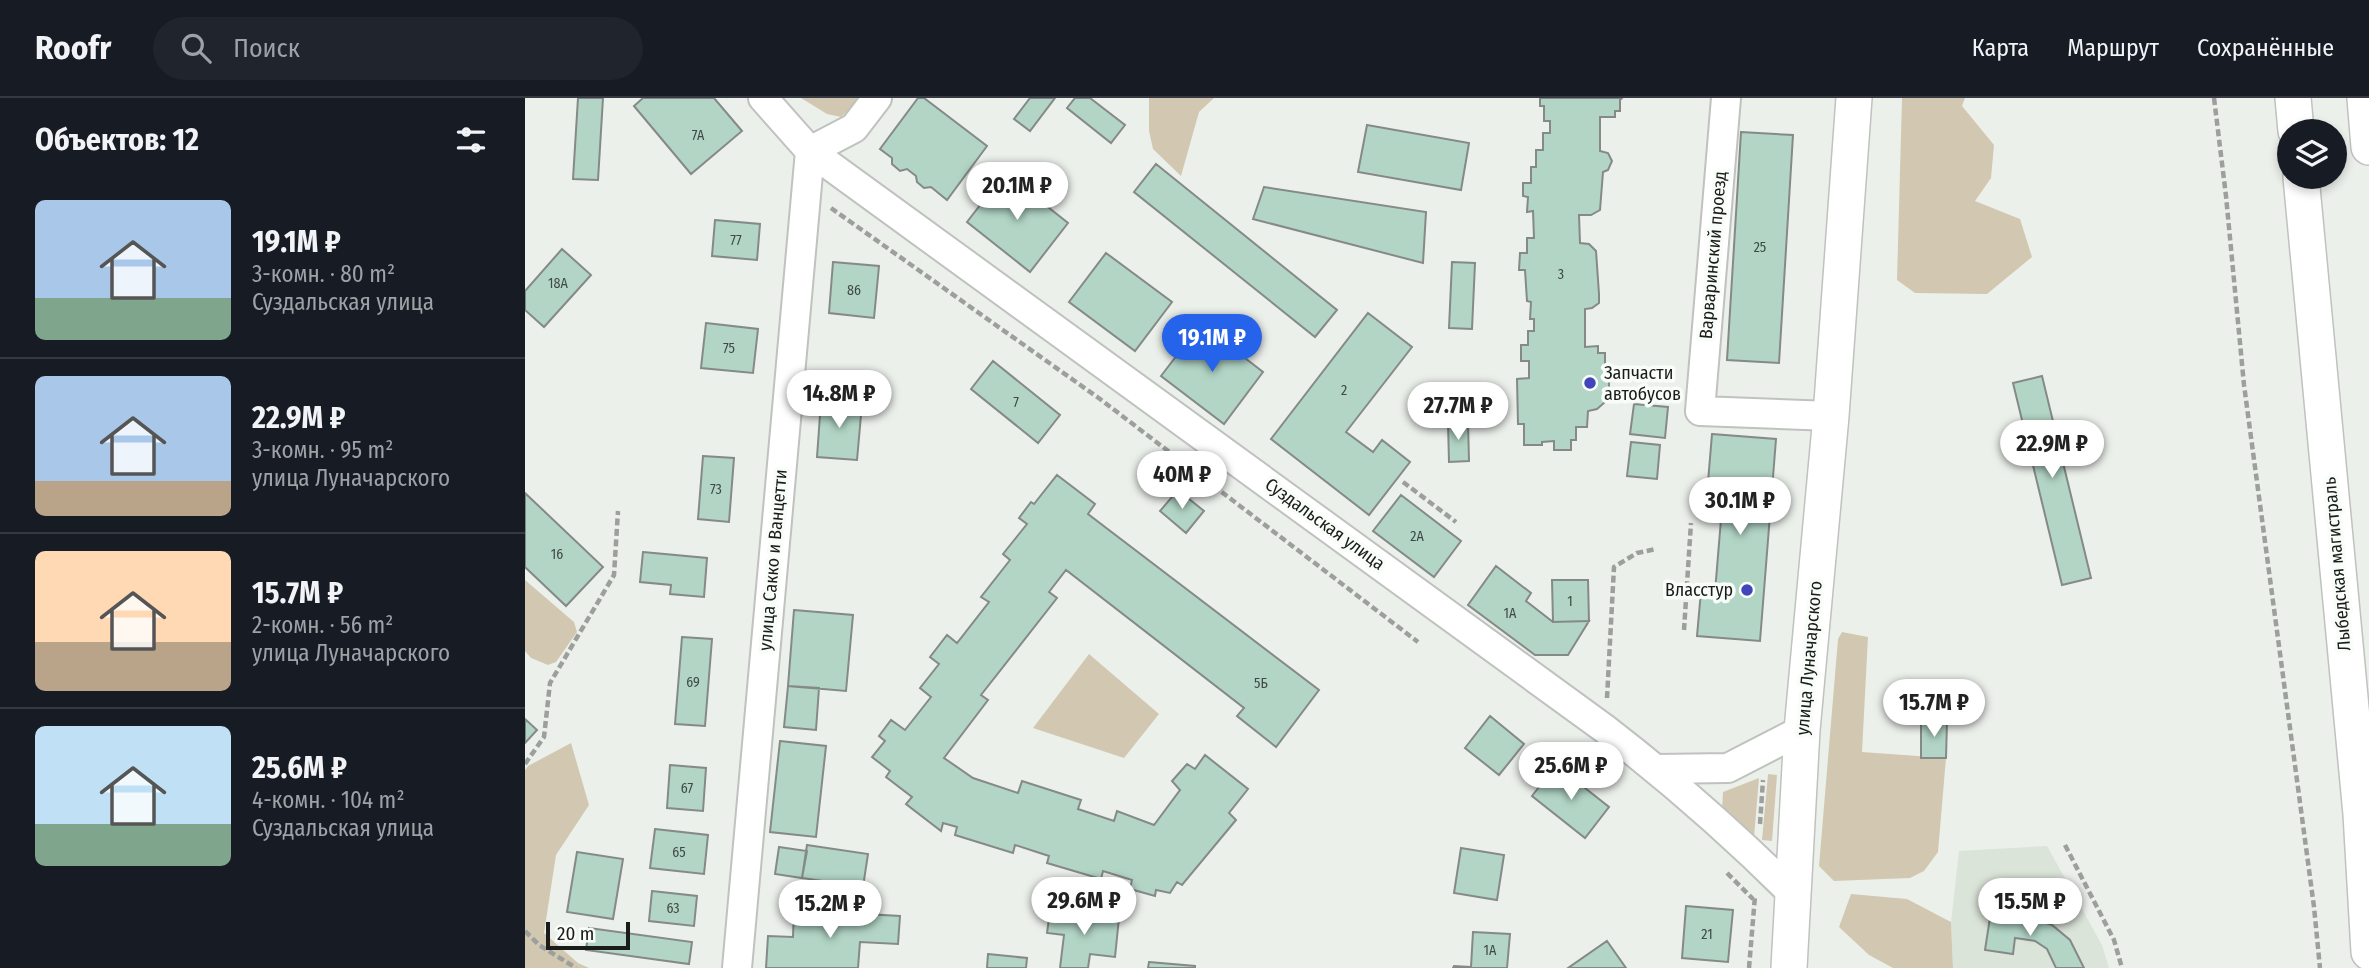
<!DOCTYPE html>
<html lang="ru">
<meta charset="utf-8">
<style>
body{margin:0;font-family:"Fira Sans Condensed",sans-serif;background:#20242c;color:#f1f3f6;height:100vh;display:flex;flex-direction:column;font-size:26px;white-space:nowrap}
*{box-sizing:border-box;margin:0}
p{font-size:23px;color:#9ea1a6}
.icon{flex:none;width:38px;height:38px;fill:none;stroke:currentColor;stroke-width:2;stroke-linecap:round;stroke-linejoin:round}
.map{position:relative;flex:1;overflow:hidden}
.panel{display:flex;flex-direction:column;background:#171b24;width:525px}
.panel>*{flex:none}
.tools{position:absolute;left:1752px;top:21px;display:grid;gap:14px}
.tools a{display:grid;place-items:center;width:70px;height:70px;border-radius:50%;background:#171b24;box-shadow:0 4px 10px #0003;font-size:35px}
.scale{position:absolute;left:21px;bottom:18px;width:84px;box-sizing:border-box;padding-left:7px;border:4px solid #1a1c1a;border-top:0;font-size:19px;line-height:24px;white-space:nowrap;color:#1a1c1a;-webkit-text-stroke:5px #f9fdf9;paint-order:stroke}
.price{position:absolute;translate:-50% -60px;padding:0 16px;border-radius:24px;background:#fff;color:#222;font-size:23px;line-height:46px;filter:drop-shadow(0 2px 4px #0008)}
.price::after{content:'';position:absolute;left:50%;top:42px;width:21px;height:16px;margin-left:-10px;background:inherit;clip-path:polygon(0 0,100% 0,50% 100%)}
.price.selected{background:#2563eb;color:#fff}
ul{padding:0;list-style:none}
li{display:flex;align-items:center;gap:21px;height:175px;padding:0 35px}
li+li{border-top:2px solid #363941}
li span{display:grid;place-items:center;flex:none;width:196px;height:140px;border-radius:10px;color:#555}
li>.icon{margin-inline-start:auto}
span .icon{width:84px;height:84px;fill:#fffc;stroke-width:1}
li b{font-size:30px}
h2{display:flex;justify-content:space-between;align-items:center;height:84px;padding:0 35px;font-size:30px}
header{display:flex;align-items:center;gap:42px;box-sizing:border-box;height:98px;padding:0 35px;background:#171b24;border-bottom:2px solid #363941}
header strong{font-size:33px}
nav{display:flex;gap:38px;margin-inline-start:auto;font-size:24px}
.search{width:490px;height:63px;background:#20242c;display:flex;align-items:center;gap:18px;box-sizing:border-box;padding:0 24px;border-radius:38px;color:#9ea1a6;font-size:26px}
main{display:flex;flex:1;min-height:0}
.map>svg:first-child{display:block}
</style>
<header>
<strong>Roofr</strong>
<div class="search"><svg class="icon" aria-label="search" viewBox="0 0 24 24"><circle cx="10" cy="10" r="6"/><path d="M15 15l6 6"/></svg>Поиск</div>
<nav><a>Карта</a><a>Маршрут</a><a>Сохранённые</a></nav>
</header>
<main>
<section class="panel">
<h2>Объектов: 12<svg class="icon" aria-label="filters" viewBox="0 0 24 24"><path d="M4 7h16M4 17h16"/><circle cx="9" cy="7" r="2"/><circle cx="15" cy="17" r="2"/></svg></h2>
<ul>
<li><span style="background:linear-gradient(#a9c7e8 70%,#7fa58c 0)"><svg class="icon" aria-label="home" viewBox="0 0 24 24"><path d="M3 11l9-7 9 7M6 9v11h12V9"/></svg></span><div><b>19.1M ₽</b><p>3-комн. · 80 m²</p><p>Суздальская улица</p></div></li>
<li><span style="background:linear-gradient(#a9c7e8 75%,#b9a48a 0)"><svg class="icon" aria-label="home" viewBox="0 0 24 24"><path d="M3 11l9-7 9 7M6 9v11h12V9"/></svg></span><div><b>22.9M ₽</b><p>3-комн. · 95 m²</p><p>улица Луначарского</p></div></li>
<li><span style="background:linear-gradient(#ffd9b3 65%,#b9a48a 0)"><svg class="icon" aria-label="home" viewBox="0 0 24 24"><path d="M3 11l9-7 9 7M6 9v11h12V9"/></svg></span><div><b>15.7M ₽</b><p>2-комн. · 56 m²</p><p>улица Луначарского</p></div></li>
<li><span style="background:linear-gradient(#bfe0f5 70%,#7fa58c 0)"><svg class="icon" aria-label="home" viewBox="0 0 24 24"><path d="M3 11l9-7 9 7M6 9v11h12V9"/></svg></span><div><b>25.6M ₽</b><p>4-комн. · 104 m²</p><p>Суздальская улица</p></div></li>
</ul>
</section>
<div class="map">
<svg width="1844" height="870" viewBox="0 0 1844 870">
<rect width="100%" height="100%" fill="#ecf0eb"/>
<path fill="#dbe4d9" d="M 1522,748 L 1577,847 L 1584,870 L 1428,870 L 1426,824 L 1434,753 Z"/>
<path fill="#d2c8b1" d="M 276,0 L 337,0 L 316,19 L 302,16 Z
M 624,0 L 689,0 L 674,14 L 656,78 L 628,51 L 624,33 Z
M 1377,0 L 1440,0 L 1437,8 L 1469,47 L 1466,80 L 1450,103 L 1495,121 L 1507,159 L 1462,196 L 1390,195 L 1372,182 Z
M 0,482 L 49,524 L 52,534 L 31,564 L 23,567 L 6,560 L 0,553 Z
M 1317,534 L 1343,539 L 1337,654 L 1421,660 L 1413,754 L 1399,773 L 1385,780 L 1309,783 L 1294,768 L 1313,541 Z
M 564,556 L 634,616 L 599,660 L 508,630 Z
M 46,645 L 64,707 L 31,757 L 19,835 L 53,865 L 64,870 L 0,870 L 0,672 L 3,668 Z
M 1243,676 L 1252,677 L 1247,743 L 1237,742 Z
M 1234,680 L 1229,739 L 1197,712 L 1198,694 Z
M 1326,796 L 1382,801 L 1426,824 L 1428,870 L 1368,870 L 1344,857 L 1314,829 Z"/>
<path fill="#b2d5c6" stroke="#858a88" stroke-width="2" d="M 53,0 L 78,0 L 73,82 L 48,81 Z
M 118,0 L 189,0 L 217,33 L 166,76 L 109,8 Z
M 393,0 L 399,0 L 462,48 L 422,102 L 406,89 L 399,90 L 392,84 L 391,78 L 382,71 L 375,73 L 367,66 L 367,60 L 355,51 Z
M 505,0 L 530,0 L 505,33 L 489,21 Z
M 550,0 L 565,0 L 600,27 L 586,45 L 542,10 Z
M 1015,0 L 1097,0 L 1095,2 L 1095,13 L 1090,13 L 1090,19 L 1075,19 L 1075,53 L 1083,55 L 1087,63 L 1083,72 L 1078,74 L 1075,112 L 1066,117 L 1054,117 L 1055,145 L 1064,146 L 1071,153 L 1074,196 L 1074,205 L 1067,210 L 1060,211 L 1060,249 L 1073,248 L 1073,255 L 1080,255 L 1080,271 L 1084,271 L 1084,293 L 1079,305 L 1072,311 L 1063,313 L 1062,329 L 1051,329 L 1051,342 L 1046,342 L 1046,352 L 1029,352 L 1029,343 L 1017,344 L 1017,347 L 999,347 L 999,326 L 993,326 L 992,281 L 1004,280 L 1004,263 L 996,263 L 996,247 L 1003,247 L 1003,233 L 1009,233 L 1009,221 L 1005,221 L 1006,204 L 1002,203 L 1000,172 L 994,172 L 995,155 L 1002,155 L 1002,140 L 1009,140 L 1008,113 L 1002,114 L 1003,99 L 998,98 L 998,85 L 1006,85 L 1006,69 L 1011,69 L 1011,52 L 1018,52 L 1018,35 L 1025,35 L 1025,23 L 1019,23 L 1019,8 L 1015,8 Z
M 842,27 L 944,45 L 936,92 L 833,74 Z
M 1216,34 L 1268,37 L 1254,265 L 1202,262 Z
M 631,66 L 812,212 L 790,239 L 609,94 Z
M 480,75 L 543,125 L 505,174 L 442,124 Z
M 739,89 L 901,114 L 898,165 L 728,121 Z
M 190,122 L 235,126 L 232,162 L 187,158 Z
M 37,151 L 66,177 L 19,229 L 0,212 L 0,193 Z
M 581,155 L 647,204 L 610,253 L 544,204 Z
M 308,164 L 354,168 L 349,220 L 304,215 Z
M 927,164 L 950,165 L 947,231 L 924,230 Z
M 843,215 L 887,249 L 821,334 L 848,354 L 857,342 L 885,364 L 844,417 L 746,341 Z
M 181,225 L 233,231 L 228,275 L 176,270 Z
M 676,226 L 738,274 L 699,326 L 636,278 Z
M 468,263 L 535,317 L 513,345 L 446,291 Z
M 1517,278 L 1566,480 L 1537,487 L 1488,285 Z
M 296,303 L 337,306 L 332,362 L 292,359 Z
M 1109,306 L 1143,309 L 1140,340 L 1105,336 Z
M 923,325 L 943,325 L 944,363 L 924,364 Z
M 1187,336 L 1251,341 L 1235,543 L 1172,538 L 1176,493 L 1190,494 L 1199,385 L 1183,384 Z
M 1106,344 L 1135,347 L 1132,381 L 1102,378 Z
M 178,358 L 209,360 L 204,424 L 173,421 Z
M 532,377 L 570,406 L 563,416 L 794,592 L 751,649 L 712,618 L 719,610 L 541,472 L 524,494 L 532,500 L 456,597 L 463,602 L 419,660 L 448,680 L 493,695 L 497,683 L 556,702 L 553,711 L 589,723 L 592,713 L 629,727 L 655,692 L 647,683 L 662,666 L 670,671 L 680,657 L 723,691 L 704,715 L 711,722 L 657,787 L 652,784 L 645,795 L 631,792 L 630,798 L 605,791 L 607,782 L 578,773 L 576,781 L 522,765 L 524,758 L 490,747 L 488,755 L 430,737 L 432,729 L 418,725 L 416,733 L 381,706 L 387,699 L 361,679 L 365,673 L 347,659 L 360,643 L 354,638 L 366,622 L 380,632 L 406,599 L 395,590 L 414,566 L 405,559 L 422,537 L 432,545 L 464,504 L 456,499 L 485,462 L 478,456 L 502,426 L 494,420 L 506,404 L 509,406 Z
M 653,392 L 679,413 L 661,435 L 635,413 Z
M 0,395 L 78,469 L 41,508 L 0,469 Z
M 876,397 L 936,443 L 909,479 L 848,433 Z
M 118,454 L 182,460 L 179,499 L 145,496 L 146,487 L 115,484 Z
M 971,468 L 1006,495 L 1001,503 L 1028,524 L 1064,523 L 1043,557 L 1010,557 L 943,507 Z
M 1027,482 L 1063,482 L 1064,523 L 1028,524 Z
M 269,512 L 328,517 L 321,593 L 263,588 Z
M 157,539 L 187,541 L 180,628 L 150,626 Z
M 263,588 L 294,590 L 291,632 L 259,629 Z
M 965,618 L 999,646 L 974,677 L 940,650 Z
M 0,621 L 12,632 L 0,645 Z
M 1396,622 L 1422,623 L 1421,660 L 1396,660 Z
M 255,643 L 301,648 L 291,739 L 245,734 Z
M 145,667 L 181,670 L 178,713 L 142,710 Z
M 1031,667 L 1084,709 L 1060,740 L 1007,698 Z
M 130,731 L 183,737 L 179,776 L 125,770 Z
M 282,747 L 343,756 L 338,789 L 277,780 Z
M 254,749 L 282,753 L 277,780 L 250,776 Z
M 936,750 L 979,757 L 972,802 L 929,795 Z
M 52,754 L 98,761 L 88,821 L 42,814 Z
M 127,793 L 172,798 L 169,828 L 124,823 Z
M 1161,808 L 1208,812 L 1203,864 L 1157,860 Z
M 269,812 L 375,818 L 373,846 L 335,844 L 333,870 L 241,870 L 243,838 L 268,839 Z
M 525,813 L 594,820 L 590,859 L 565,856 L 563,870 L 535,870 L 539,837 L 522,835 Z
M 1466,813 L 1493,816 L 1527,827 L 1545,842 L 1559,870 L 1531,870 L 1522,851 L 1510,843 L 1490,840 L 1488,856 L 1460,852 Z
M 64,830 L 167,844 L 164,866 L 61,852 Z
M 948,834 L 985,836 L 982,870 L 928,870 L 929,868 L 946,869 Z
M 1082,843 L 1101,870 L 1043,870 Z
M 463,856 L 502,860 L 501,870 L 462,870 Z
M 624,864 L 670,868 L 670,870 L 623,870 Z"/>
<g fill="none" stroke-linecap="round" stroke-linejoin="round">
<g stroke="#bfc2be" stroke-width="32">
<path id="minor" d="M 238,0 L 285,53 L 1080,631 C 1146,682 1209,737 1268,796
M 1201,0 L 1175,313 L 1306,318
M 285,53 L 329,30 L 352,0
M 1132,671 L 1203,670 L 1277,632
M 212,870 L 285,53"/>
</g>
<g stroke="#bfc2be" stroke-width="38">
<path id="major" d="M 1768,0 L 1771,33
M 1840,0 L 1844,49
M 1776,79 L 1836,716 L 1844,854
M 1264,870 L 1277,632 L 1306,318 L 1329,0"/>
</g>
<path stroke="#9c9f9b" stroke-width="4.5" stroke-dasharray="7 3.5" stroke-linecap="butt" d="M 1689,0 L 1701,98 L 1719,287 L 1789,809 L 1795,870
M 306,110 L 575,301 L 893,544
M 878,384 L 931,424
M 1159,532 L 1166,425
M 1082,600 L 1089,469 L 1112,455 L 1131,451
M 0,666 L 19,639 L 25,585 L 89,477 L 93,413
M 1235,726 L 1238,682
M 1540,747 L 1589,842 L 1597,870
M 1202,775 L 1228,801
M 0,833 L 14,847 L 51,870
M 1224,870 L 1230,798"/>
<use href="#minor" stroke="#fff" stroke-width="28"/>
<use href="#major" stroke="#fff" stroke-width="35"/>
</g>
<g fill="#4045ba" stroke="#f9fdf9" stroke-width="2.5">
<circle cx="1065" cy="285" r="7"/>
<circle cx="1222" cy="492" r="7"/>
</g>
<g text-anchor="middle" stroke-width="7" stroke-linejoin="round" paint-order="stroke">
<g font-size="14" fill="#404a45">
<text x="173" y="42">7А</text>
<text x="211" y="147">77</text>
<text x="1235" y="154">25</text>
<text x="1036" y="181">3</text>
<text x="33" y="190">18А</text>
<text x="329" y="197">86</text>
<text x="204" y="255">75</text>
<text x="819" y="297">2</text>
<text x="491" y="309">7</text>
<text x="191" y="396">73</text>
<text x="892" y="443">2А</text>
<text x="32" y="461">16</text>
<text x="1045" y="508">1</text>
<text x="985" y="520">1А</text>
<text x="168" y="589">69</text>
<text x="736" y="590">5Б</text>
<text x="162" y="695">67</text>
<text x="154" y="759">65</text>
<text x="148" y="815">63</text>
<text x="1182" y="841">21</text>
<text x="965" y="857">1А</text>
</g>
<g font-size="18" fill="#1a1c1a" stroke="#f9fdf9">
<text transform="translate(1188 157) rotate(-85)" y="6">Варваринский проезд</text>
<text transform="translate(800 426) rotate(36)" y="6">Суздальская улица</text>
<text transform="translate(248 462) rotate(-85)" y="6">улица Сакко и Ванцетти</text>
<text transform="translate(1812 466) rotate(-95)" y="6">Лыбедская магистраль</text>
<text transform="translate(1284 560) rotate(-85)" y="6">улица Луначарского</text>
</g>
<g font-size="18" fill="#1a1c1a" stroke="#f9fdf9" text-anchor="start">
<text x="1079" y="281">Запчасти<tspan x="1079" dy="21">автобусов</tspan></text>
<text x="1208" y="498" text-anchor="end">Власстур</text>
</g>
</g>
</svg>
<div class="tools">
<a><svg class="icon" aria-label="layers" viewBox="0 0 24 24"><path d="M12 4l9 5-9 5-9-5zM3 14l9 5 9-5"/></svg></a>
</div>
<div class="scale">20 m</div>
<b class="price" style="left:492px;top:124px">20.1M ₽</b>
<b class="price selected" style="left:687px;top:276px">19.1M ₽</b>
<b class="price" style="left:314px;top:332px">14.8M ₽</b>
<b class="price" style="left:933px;top:344px">27.7M ₽</b>
<b class="price" style="left:1527px;top:382px">22.9M ₽</b>
<b class="price" style="left:657px;top:413px">40M ₽</b>
<b class="price" style="left:1215px;top:439px">30.1M ₽</b>
<b class="price" style="left:1409px;top:641px">15.7M ₽</b>
<b class="price" style="left:1046px;top:704px">25.6M ₽</b>
<b class="price" style="left:559px;top:839px">29.6M ₽</b>
<b class="price" style="left:1505px;top:840px">15.5M ₽</b>
<b class="price" style="left:305px;top:842px">15.2M ₽</b>
</div>
</main>
